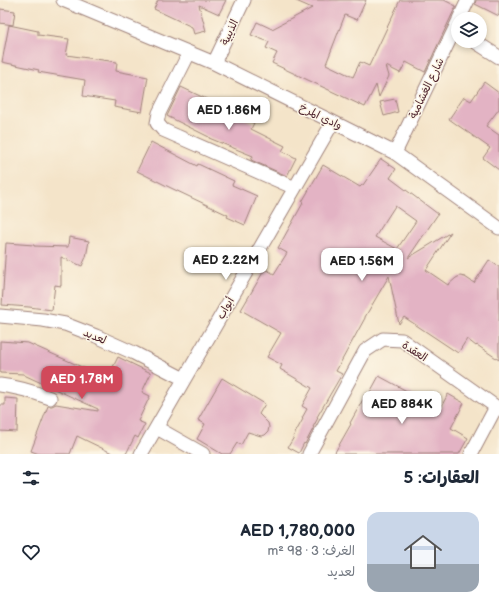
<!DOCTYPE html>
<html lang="ar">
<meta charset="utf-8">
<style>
body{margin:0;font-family:"Balsamiq Sans","Playpen Sans Arabic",sans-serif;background:#f2f2f3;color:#1f2937;direction:rtl;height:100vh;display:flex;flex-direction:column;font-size:15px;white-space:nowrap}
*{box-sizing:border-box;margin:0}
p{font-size:13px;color:#747a83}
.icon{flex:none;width:22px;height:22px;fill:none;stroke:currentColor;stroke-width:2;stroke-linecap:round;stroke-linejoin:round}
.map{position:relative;height:454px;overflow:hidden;direction:ltr}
.sheet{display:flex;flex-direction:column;background:#fff;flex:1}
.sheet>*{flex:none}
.buttons{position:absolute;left:451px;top:12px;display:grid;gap:8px}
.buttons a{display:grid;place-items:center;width:36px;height:36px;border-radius:50%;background:#fff;box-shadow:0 2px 6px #0003;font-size:20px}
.price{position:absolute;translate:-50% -34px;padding:0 9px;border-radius:8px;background:#fff;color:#222;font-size:13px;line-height:26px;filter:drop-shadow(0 1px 2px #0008)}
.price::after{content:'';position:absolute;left:50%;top:24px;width:12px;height:9px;margin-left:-6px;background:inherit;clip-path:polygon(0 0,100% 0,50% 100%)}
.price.current{background:#d1495b;color:#fff}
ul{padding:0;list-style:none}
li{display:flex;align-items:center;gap:12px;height:100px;padding:0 20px}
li+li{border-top:1px solid #e0e1e3}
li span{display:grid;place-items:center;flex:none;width:112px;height:80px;border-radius:12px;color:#555}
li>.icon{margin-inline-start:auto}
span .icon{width:48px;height:48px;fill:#fffc;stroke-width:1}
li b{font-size:17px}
h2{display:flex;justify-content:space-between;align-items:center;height:48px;padding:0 20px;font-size:17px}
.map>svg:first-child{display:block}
</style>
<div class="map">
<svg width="499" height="454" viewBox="0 0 499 454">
<rect width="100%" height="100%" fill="#fcf5e5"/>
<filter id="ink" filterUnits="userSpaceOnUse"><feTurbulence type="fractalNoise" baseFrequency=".025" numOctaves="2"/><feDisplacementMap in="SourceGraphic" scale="8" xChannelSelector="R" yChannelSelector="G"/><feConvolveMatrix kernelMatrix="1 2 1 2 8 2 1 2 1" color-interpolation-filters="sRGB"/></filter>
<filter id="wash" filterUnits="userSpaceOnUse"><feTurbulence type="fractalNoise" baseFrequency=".012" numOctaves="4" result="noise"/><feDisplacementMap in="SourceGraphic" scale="16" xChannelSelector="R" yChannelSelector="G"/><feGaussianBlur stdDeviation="0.9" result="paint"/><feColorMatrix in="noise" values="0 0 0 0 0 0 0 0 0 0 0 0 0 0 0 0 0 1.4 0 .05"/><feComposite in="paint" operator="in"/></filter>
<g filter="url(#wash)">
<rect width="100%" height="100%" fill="#f4e4c9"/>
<g id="blocks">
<path fill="#e3b3c4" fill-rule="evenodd" d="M 158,0 L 226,0 L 219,14 L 199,5 L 206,31 L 194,34 L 192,27 L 154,9 Z
M 294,0 L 366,0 L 357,20 L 345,15 L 326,64 L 353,77 L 360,62 L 369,66 L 400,0 L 444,0 L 456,6 L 425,72 L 406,62 L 400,73 L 386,66 L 389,76 L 379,97 L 376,85 L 365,107 L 272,63 L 277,53 L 266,48 L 269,42 L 251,35 L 257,22 L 272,29 L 312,8 Z
M 476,0 L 499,0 L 499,16 L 475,4 Z
M 0,9 L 15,11 L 13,25 L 0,23 Z
M 9,25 L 38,31 L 38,35 L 69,39 L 66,55 L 117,62 L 116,71 L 148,77 L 142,112 L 114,107 L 115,101 L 83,96 L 85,80 L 38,72 L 39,70 L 2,62 Z
M 484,82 L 499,93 L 499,109 L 486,126 L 499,135 L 499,170 L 483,158 L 490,148 L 449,119 L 464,97 L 471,101 Z
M 181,87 L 219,105 L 218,108 L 254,123 L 251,129 L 285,146 L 282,151 L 296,158 L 287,176 L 251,160 L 253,156 L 209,138 L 209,137 L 167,116 Z
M 395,99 L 398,112 L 384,116 L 380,102 Z
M 151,142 L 197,166 L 198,164 L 234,181 L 232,185 L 257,196 L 245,225 L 227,217 L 228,215 L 171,188 L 137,171 Z
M 381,159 L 396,169 L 390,178 L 438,214 L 408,258 L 451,232 L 426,270 L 448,285 L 456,278 L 460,276 L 465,277 L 474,283 L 489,260 L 499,267 L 499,360 L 477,345 L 476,346 L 467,339 L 458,353 L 404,317 L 399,324 L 389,276 L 365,317 L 365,318 L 336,371 L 342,374 L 317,417 L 318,418 L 313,427 L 314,427 L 305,444 L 304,443 L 299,453 L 288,447 L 294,437 L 293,437 L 303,419 L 302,418 L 307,409 L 302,406 L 312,388 L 280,369 L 282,365 L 267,357 L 281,333 L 241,310 L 265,269 L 274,274 L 287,253 L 278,248 L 303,203 L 302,202 L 323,165 L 360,187 L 362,185 L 363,185 ZM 395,206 L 416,221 L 397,249 L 375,237 Z
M 69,237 L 89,241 L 86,257 L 82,266 L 61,257 L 61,286 L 55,285 L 52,310 L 29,307 L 2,305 L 6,243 L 34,245 L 34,246 L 68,247 Z
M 0,341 L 28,343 L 102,376 L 104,372 L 109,375 L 118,357 L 151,373 L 142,392 L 150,396 L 138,421 L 145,424 L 138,438 L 135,436 L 126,454 L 114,454 L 77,436 L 70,454 L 39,454 L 31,451 L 48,406 L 52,406 L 56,404 L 98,411 L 98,409 L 24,375 L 24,374 L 0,373 Z
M 379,376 L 440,409 L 448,394 L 464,403 L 451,428 L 468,438 L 459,454 L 334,454 L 351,424 L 350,423 L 366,394 L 368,396 Z
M 222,378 L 265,404 L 259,414 L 268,423 L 269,427 L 268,432 L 265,435 L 261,436 L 248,432 L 241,445 L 237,443 L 230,454 L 222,454 L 197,439 L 205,424 L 198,420 Z
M 5,398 L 18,399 L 17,432 L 0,431 L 0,405 L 5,405 Z"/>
</g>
</g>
<g filter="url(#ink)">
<use href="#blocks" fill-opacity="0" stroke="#9f827a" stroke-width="1"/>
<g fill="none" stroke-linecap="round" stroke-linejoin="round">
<g stroke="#9f827a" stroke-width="15">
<path id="street" d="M 63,0 L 214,63 L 333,122 L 395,153 L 499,228
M 459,19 L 468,0
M 474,41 L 499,57
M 189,53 L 159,113 L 157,123 L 163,130 L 295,188
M 214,63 L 244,0
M 395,153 L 458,22
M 0,316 L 43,320 L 65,324 L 96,336 L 134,353 L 184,379
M 0,385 C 18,387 34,392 50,398
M 157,428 L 203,454
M 141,454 L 333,122
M 309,454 L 365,351 L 383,339 L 402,340 L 499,409
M 471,454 L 496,407"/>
</g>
<use href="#street" stroke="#fff" stroke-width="13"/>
</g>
</g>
<g text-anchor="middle" stroke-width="3" stroke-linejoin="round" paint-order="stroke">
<g font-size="11" fill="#4a1f2b" stroke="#fcf5e5">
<text transform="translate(229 32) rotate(-65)" y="4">الذيبية</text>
<text transform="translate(426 88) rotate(-64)" y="4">شارع الغشامية</text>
<text transform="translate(321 116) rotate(26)" y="4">وادي المرخ</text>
<text transform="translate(225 308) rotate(-60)" y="4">أبواب</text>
<text transform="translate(95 336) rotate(23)" y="4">لعديد</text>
<text transform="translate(415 351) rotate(33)" y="4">العقدة</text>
</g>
</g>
</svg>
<div class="buttons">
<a><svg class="icon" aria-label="layers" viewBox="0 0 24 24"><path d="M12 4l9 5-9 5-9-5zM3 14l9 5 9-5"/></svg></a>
</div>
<b class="price" style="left:229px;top:131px">AED 1.86M</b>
<b class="price" style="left:226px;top:281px">AED 2.22M</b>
<b class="price" style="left:362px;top:282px">AED 1.56M</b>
<b class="price current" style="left:82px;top:400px">AED 1.78M</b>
<b class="price" style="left:402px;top:425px">AED 884K</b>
</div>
<section class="sheet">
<h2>العقارات: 5<svg class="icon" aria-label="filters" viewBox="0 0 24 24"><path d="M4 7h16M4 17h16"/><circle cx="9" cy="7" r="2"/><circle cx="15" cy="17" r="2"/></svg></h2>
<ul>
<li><span style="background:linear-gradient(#c9d6e8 65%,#9aa5b1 0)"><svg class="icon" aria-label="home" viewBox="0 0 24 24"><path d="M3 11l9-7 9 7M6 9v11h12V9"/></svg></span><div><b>AED 1,780,000</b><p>الغرف: 3 · 98 m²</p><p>لعديد</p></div><svg class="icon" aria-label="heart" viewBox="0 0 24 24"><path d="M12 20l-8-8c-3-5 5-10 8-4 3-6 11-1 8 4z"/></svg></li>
</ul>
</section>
